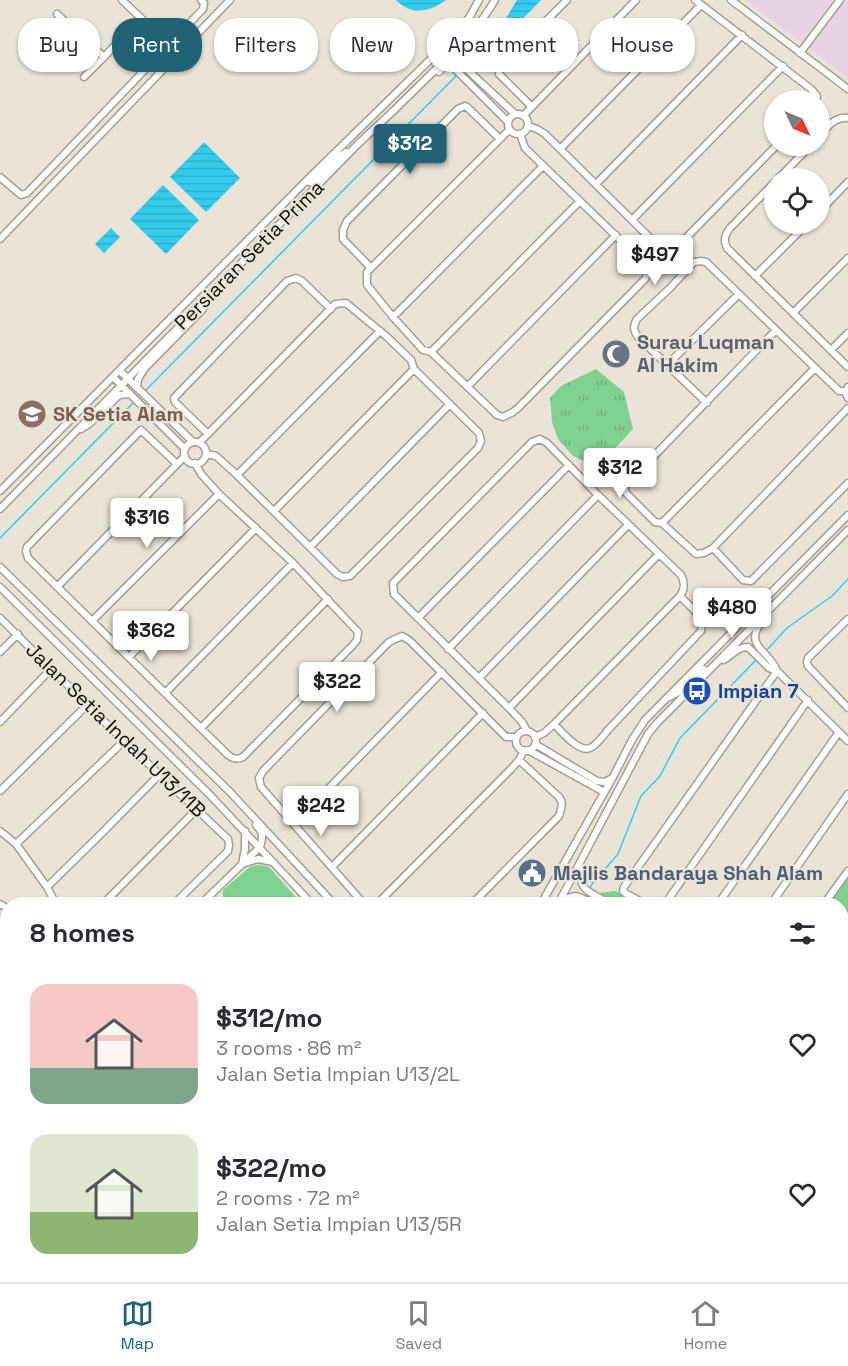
<!DOCTYPE html>
<meta charset="utf-8">
<style>
body{margin:0;font-family:"Space Grotesk",sans-serif;background:#f2f2f3;color:#2b2b33;height:100vh;display:flex;flex-direction:column;font-size:22px;white-space:nowrap}
*{box-sizing:border-box;margin:0}
p{font-size:20px;color:#7c7c81}
.icon{flex:none;width:33px;height:33px;fill:none;stroke:currentColor;stroke-width:2;stroke-linecap:round;stroke-linejoin:round}
.map{position:relative;flex:1;overflow:hidden}
.sheet{position:absolute;left:0px;top:897px;width:849px;height:386px;display:flex;flex-direction:column;background:#fff;border-radius:24px 24px 0 0;box-shadow:0 2px 4px #0004}
.sheet>*{flex:none}
.guide{position:absolute;left:18px;top:18px;width:813px;height:54px;display:flex;gap:12px}
.needle{width:39px;rotate:134deg}
.fabs{position:absolute;left:764px;top:90px;display:grid;gap:12px}
.fabs a{display:grid;place-items:center;width:66px;height:66px;border-radius:50%;background:#fff;box-shadow:0 2px 4px #0004;font-size:30px}
.price{position:absolute;translate:-50% -51px;padding:0 14px;border-radius:6px;background:#fff;color:#222;font-size:20px;line-height:39px;filter:drop-shadow(0 2px 3px #0008)}
.price::after{content:'';position:absolute;left:50%;top:36px;width:18px;height:14px;margin-left:-9px;background:inherit;clip-path:polygon(0 0,100% 0,50% 100%)}
.price.selected{background:#226277;color:#fff}
ul{padding:0;list-style:none}
li{display:flex;align-items:center;gap:18px;height:150px;padding:0 30px}
li span{display:grid;place-items:center;flex:none;width:168px;height:120px;border-radius:18px;color:#555}
li>.icon{margin-inline-start:auto}
span .icon{width:72px;height:72px;fill:#fffc;stroke-width:1}
li b{font-size:26px}
h2{display:flex;justify-content:space-between;align-items:center;height:72px;padding:0 30px;font-size:26px}
.pill{padding:0 21px;border-radius:24px;background:#fff;box-shadow:0 2px 4px #0004;font-size:21px;line-height:54px}
.pill.selected{background:#226277;color:#fff}
.tab-bar{display:flex;justify-content:space-around;align-items:center;height:84px;border-top:2px solid #e1e1e2;background:#fff;font-size:16px;color:#7c7c81}
.tab-bar a{display:grid;justify-items:center;gap:3px}
.tab-bar .selected{color:#226277}
.map>svg:first-child{display:block}
</style>
<div class="map">
<svg width="848" height="1282" viewBox="0 0 848 1282">
<defs>
<pattern id="grass-tufts" width="24" height="20" patternUnits="userSpaceOnUse" patternTransform="scale(1.5)"><rect width="24" height="20" fill="#81d191"/><path d="M3 7l-1-3M5 7V3M7 7l1-3M15 17l-1-3M17 17v-4M19 17l1-3" fill="none" stroke="#6eb27c"/></pattern>
<pattern id="water-rules" width="6" height="5" patternUnits="userSpaceOnUse" patternTransform="scale(1.5)"><rect width="6" height="5" fill="#34ccec"/><path d="M0 2.5h6" fill="none" stroke="#2daec9"/></pattern>
</defs>
<rect width="100%" height="100%" fill="#e9e4d7"/>
<path fill="#e8d3e2" d="M 745,0 L 848,0 L 848,79 L 848,78 Z"/>
<path fill="url(#grass-tufts)" d="M 596,369 L 624,392 L 633,429 L 598,467 L 573,456 L 558,439 L 552,422 L 550,398 L 561,386 Z"/>
<path fill="#81d191" d="M 259,865 L 269,867 L 302,904 L 223,904 L 223,890 L 251,866 Z
M 848,876 L 848,1020 L 842,1026 L 842,904 L 828,904 Z
M 615,891 L 641,904 L 619,904 L 599,893 Z
M 560,1275 L 619,1275 L 625,1282 L 564,1282 Z"/>
<path fill="url(#water-rules)" d="M 396,0 L 446,0 C 430,12 411,16 396,0 Z
M 517,0 L 541,0 C 519,23 497,45 471,64 L 466,59 L 478,49 L 500,28 Z
M 204,142 L 240,178 L 206,212 L 170,177 Z
M 163,185 L 199,220 L 166,254 L 130,219 Z
M 111,228 L 120,237 L 104,253 L 95,244 Z
M 494,1275 L 560,1275 L 564,1282 L 502,1282 Z"/>
<g fill="none" stroke-linecap="round" stroke-linejoin="round">
<path stroke="#34ccec" stroke-width="1.5" d="M 144,392 L 457,75
M 0,538 L 134,402
M 765,652 L 787,628 L 832,596 L 848,579
M 589,890 L 592,884 L 618,854 L 641,796 L 660,776 L 680,738 L 757,659"/>
<g stroke="#a49f93" stroke-width="9">
<path id="minor" d="M 122,0 L 169,45
M 695,0 L 811,89 L 817,96 L 816,100
M 731,0 L 848,89
M 57,14 L 104,57 L 141,18
M 442,48 L 459,62 L 515,114
M 800,53 L 840,0
M 439,72 C 444,66 447,66 454,68 L 508,122
M 84,77 L 104,57
M 532,107 L 499,74 L 499,68 L 567,0
M508 124a10 10 0 1 1 20 0a10 10 0 1 1-20 0Z
M 523,116 L 636,0
M 528,126 L 537,129 L 545,134 L 655,243 C 665,253 670,252 681,243 L 776,146
M 509,130 L 367,272 L 367,285 L 393,317 L 423,350 L 431,352 L 497,415 L 503,417 L 513,412 L 518,408 L 645,279 C 648,274 650,270 645,264 L 525,148 L 520,134
M 819,136 C 828,127 835,116 848,118
M 560,149 L 701,5
M 0,177 L 21,195 L 27,193 L 203,9 L 204,3 L 201,0
M 779,178 L 810,146
M 307,180 L 309,182 L 313,182 L 338,157 L 346,152
M 774,183 L 730,228 C 725,235 723,240 727,248 L 848,367
M 596,184 L 742,35
M 819,212 L 848,182
M 632,220 L 783,66
M 0,239 L 230,0
M 371,268 L 343,239 L 343,230 L 347,221 L 458,109 L 465,106 L 467,107 L 500,139
M 755,276 L 807,224
M 793,313 L 848,258
M 393,317 L 543,166
M 831,350 L 848,333
M 431,352 L 580,201
M 667,365 L 739,294
M 120,371 L 193,442
M 113,377 L 185,449
M 468,386 L 616,235
M 848,387 L 846,394 L 848,398
M 137,388 L 138,379 L 145,368 L 203,309 L 207,301
M 707,403 L 638,337 C 633,330 633,326 637,319 L 670,288 L 694,262 L 701,261 L 706,262 L 839,391 L 846,391
M 81,429 L 89,424 L 119,395 L 130,394
M 208,434 L 175,402 L 174,398 L 287,281 L 296,278 L 302,281 L 331,309
M184 453a11 11 0 1 1 22 0a11 11 0 1 1-22 0Z
M 199,443 L 335,304 L 346,303 L 386,336 L 411,360 L 414,369 L 479,433 L 481,441 L 478,448 L 350,576 L 343,577 L 337,574 L 237,475 L 216,456 L 206,454
M 177,464 L 141,430 L 27,547 L 26,551 L 28,558 L 228,755 C 233,759 237,760 243,757 L 353,645 L 357,640 L 358,632 L 293,563 L 219,494 L 201,474 L 195,463
M 237,475 L 380,331
M 0,491 L 307,180 L 442,48 L 469,18 L 479,0
M 0,509 L 357,145 C 382,122 407,98 431,74 C 455,51 478,29 495,0
M 274,511 L 414,369
M 662,523 L 655,522 L 625,492 L 625,486 L 776,330
M 662,523 L 696,554 L 704,553 L 713,548 L 848,408
M 662,523 L 815,368
M 310,547 L 450,404
M 713,548 L 743,580 L 751,581 L 848,483
M 0,567 L 230,792 L 334,904
M 0,587 L 211,796 L 312,904
M 57,587 L 185,456
M 0,618 L 124,741 L 228,839 L 229,845 L 228,851 L 174,904
M 418,618 L 569,465
M 848,619 L 808,658 L 807,662 L 808,666 L 848,708
M 92,621 L 219,494
M 761,623 C 743,646 771,652 777,671
M 448,649 L 598,495
M 0,652 L 18,634
M 129,657 L 256,528
M 724,660 C 732,655 737,647 748,647 L 769,668 L 777,671 L 848,741
M 479,678 L 628,525
M 165,693 L 293,563
M 669,697 L 679,692 L 703,669 L 705,670 L 704,675
M 509,708 L 659,554
M 0,722 L 52,668
M 554,724 C 562,732 579,753 590,748 C 597,745 603,736 608,730 L 701,631 C 705,616 689,606 680,596
M 201,728 L 328,599
M 527,731 L 522,722 L 509,708 L 394,594 L 393,583 L 532,442 L 540,439 L 547,443 L 598,495 L 681,575 C 685,583 685,589 680,596 L 554,724 L 544,733 L 535,737
M516 741a10 10 0 1 1 20 0a10 10 0 1 1-20 0Z
M 535,744 L 597,781 L 605,782 L 612,778
M 528,750 L 604,792
M 0,791 L 88,704
M 294,824 L 442,672
M 0,831 L 16,844 L 47,887 L 56,904
M 16,844 L 124,741
M 245,863 L 258,859 L 273,862
M 242,864 L 245,849 L 245,831
M 579,866 C 580,890 585,890 605,901 L 606,904
M 332,867 L 483,713
M 47,887 L 102,833 L 160,774
M 559,903 C 575,893 577,895 593,904
M 0,904 L 8,909
M 103,904 L 197,809
M 201,904 L 260,847 C 263,836 264,834 256,825
M 364,904 L 261,787 L 259,778 L 263,771 L 389,642 L 402,636 L 409,640 L 506,737 L 516,737
M 377,904 L 511,769 L 519,760 L 524,750
M 472,904 L 559,816 C 561,809 564,803 559,797 L 519,760
M 541,904 L 613,777 L 632,740 L 645,720 L 848,515
M 558,904 L 648,734 L 657,723 L 848,530
M 645,904 L 625,893 L 623,891 L 624,887 L 777,671
M 665,904 L 808,700
M 718,904 L 839,732
M 771,904 L 848,794
M 824,904 L 848,871
M 0,938 L 8,930
M 0,1008 L 8,1001
M 842,1026 L 848,1020
M 842,1045 L 848,1054
M 842,1079 L 848,1089
M 0,1080 L 8,1073
M 0,1149 L 8,1145
M 842,1158 L 848,1153
M 3,1194 L 2,1181 L 8,1175
M 0,1225 L 8,1238
M 842,1226 L 848,1221
M 0,1250 L 8,1245
M 29,1275 L 33,1282
M 51,1275 L 55,1282
M 88,1275 L 92,1282
M 464,1275 L 470,1282
M 640,1275 L 646,1282
M 670,1275 L 677,1282
M 721,1275 L 737,1282
M 193,1282 L 205,1275
M 301,1282 L 310,1275
M 353,1282 L 363,1275
M 448,1282 L 458,1275
M 769,1282 L 778,1275"/>
</g>
<use href="#minor" stroke="#fff" stroke-width="6"/>
</g>
<defs>
<g id="mosque-disc" transform="scale(1.5)"><circle r="9.5" fill="#6b7280" stroke="#e9e4d7"/><path d="M3.5-4.9A6 6 0 1 0 3.5 4.9A5 5 0 1 1 3.5-4.9Z" fill="#fff"/></g>
<g id="school-disc" transform="scale(1.5)"><circle r="9.5" fill="#8d6e63" stroke="#e9e4d7"/><path d="M0-5L7-2L0 1L-7-2ZM-4 1L0 2.5L4 1V4Q0 6-4 4Z" fill="#fff"/></g>
<g id="bus-disc" transform="scale(1.5)"><circle r="9.5" fill="#1a4fb4" stroke="#e9e4d7"/><path d="M-5-6H5V4H4V6H2V4H-2V6H-4V4H-5ZM-3.5-4V0h7V-4ZM-3.5 1.2v1.5H-2V1.2ZM2 1.2v1.5H3.5V1.2Z" fill="#fff"/></g>
<g id="civic-disc" transform="scale(1.5)"><circle r="9.5" fill="#5c6f8a" stroke="#e9e4d7"/><path d="M-.6-6.5H3V-4.5H.6V-3L4-1V1h2V6H-6V1h2V-1L-.6-3ZM-1.2 2.5V6h2.4V2.5Z" fill="#fff"/></g>
</defs>
<g fill-rule="evenodd">
<use href="#mosque-disc" x="616" y="354"/>
<use href="#school-disc" x="32" y="414"/>
<use href="#bus-disc" x="697" y="691"/>
<use href="#civic-disc" x="532" y="873"/>
</g>
<g text-anchor="middle" stroke-width="4.5" stroke-linejoin="round" paint-order="stroke">
<g font-size="20" fill="#11100c" stroke="#e9e4d7">
<text transform="translate(249 255) rotate(-45)" y="7">Persiaran Setia Prima</text>
<text transform="translate(116 730) rotate(44)" y="7">Jalan Setia Indah U13/11B</text>
</g>
<g font-size="20" font-weight="bold" fill="#5b616d" stroke="#e9e4d7" text-anchor="start">
<text x="637" y="349">Surau Luqman<tspan x="637" dy="23">Al Hakim</tspan></text>
</g>
<g font-size="20" font-weight="bold" fill="#785e54" stroke="#e9e4d7" text-anchor="start">
<text x="53" y="421">SK Setia Alam</text>
</g>
<g font-size="20" font-weight="bold" fill="#164399" stroke="#e9e4d7" text-anchor="start">
<text x="718" y="698">Impian 7</text>
</g>
<g font-size="20" font-weight="bold" fill="#4e5e75" stroke="#e9e4d7" text-anchor="start">
<text x="553" y="880">Majlis Bandaraya Shah Alam</text>
</g>
</g>
</svg>
<div class="fabs">
<a><svg class="needle" viewBox="-14 -14 28 28"><path d="M0-13l5 13h-10z" fill="#e53935"/><path d="M0 13l5-13h-10z" fill="#7c7c81"/></svg></a>
<a><svg class="icon" aria-label="locate" viewBox="0 0 24 24"><circle cx="12" cy="12" r="6"/><path d="M12 2v4M12 18v4M2 12h4M18 12h4"/></svg></a>
</div>
<b class="price selected" style="left:410px;top:175px">$312</b>
<b class="price" style="left:655px;top:286px">$497</b>
<b class="price" style="left:620px;top:499px">$312</b>
<b class="price" style="left:147px;top:549px">$316</b>
<b class="price" style="left:732px;top:639px">$480</b>
<b class="price" style="left:151px;top:662px">$362</b>
<b class="price" style="left:337px;top:713px">$322</b>
<b class="price" style="left:321px;top:837px">$242</b>
<div class="guide">
<a class="pill">Buy</a>
<a class="pill selected">Rent</a>
<a class="pill">Filters</a>
<a class="pill">New</a>
<a class="pill">Apartment</a>
<a class="pill">House</a>
</div>
<section class="sheet">
<h2>8 homes<svg class="icon" aria-label="filters" viewBox="0 0 24 24"><path d="M4 7h16M4 17h16"/><circle cx="9" cy="7" r="2"/><circle cx="15" cy="17" r="2"/></svg></h2>
<ul>
<li><span style="background:linear-gradient(#f6c9c9 70%,#7fa58c 0)"><svg class="icon" aria-label="home" viewBox="0 0 24 24"><path d="M3 11l9-7 9 7M6 9v11h12V9"/></svg></span><div><b>$312/mo</b><p>3 rooms · 86 m²</p><p>Jalan Setia Impian U13/2L</p></div><svg class="icon" aria-label="heart" viewBox="0 0 24 24"><path d="M12 20l-8-8c-3-5 5-10 8-4 3-6 11-1 8 4z"/></svg></li>
<li><span style="background:linear-gradient(#dfe7d0 65%,#8fb573 0)"><svg class="icon" aria-label="home" viewBox="0 0 24 24"><path d="M3 11l9-7 9 7M6 9v11h12V9"/></svg></span><div><b>$322/mo</b><p>2 rooms · 72 m²</p><p>Jalan Setia Impian U13/5R</p></div><svg class="icon" aria-label="heart" viewBox="0 0 24 24"><path d="M12 20l-8-8c-3-5 5-10 8-4 3-6 11-1 8 4z"/></svg></li>
</ul>
</section>
</div>
<nav class="tab-bar">
<a class="selected"><svg class="icon" aria-label="map" viewBox="0 0 24 24"><path d="M3 6l6-2 6 2 6-2v14l-6 2-6-2-6 2zM9 4v14M15 6v14"/></svg>Map</a>
<a><svg class="icon" aria-label="saved" viewBox="0 0 24 24"><path d="M7 4h10v16l-5-4-5 4z"/></svg>Saved</a>
<a><svg class="icon" aria-label="home" viewBox="0 0 24 24"><path d="M3 11l9-7 9 7M6 9v11h12V9"/></svg>Home</a>
</nav>
